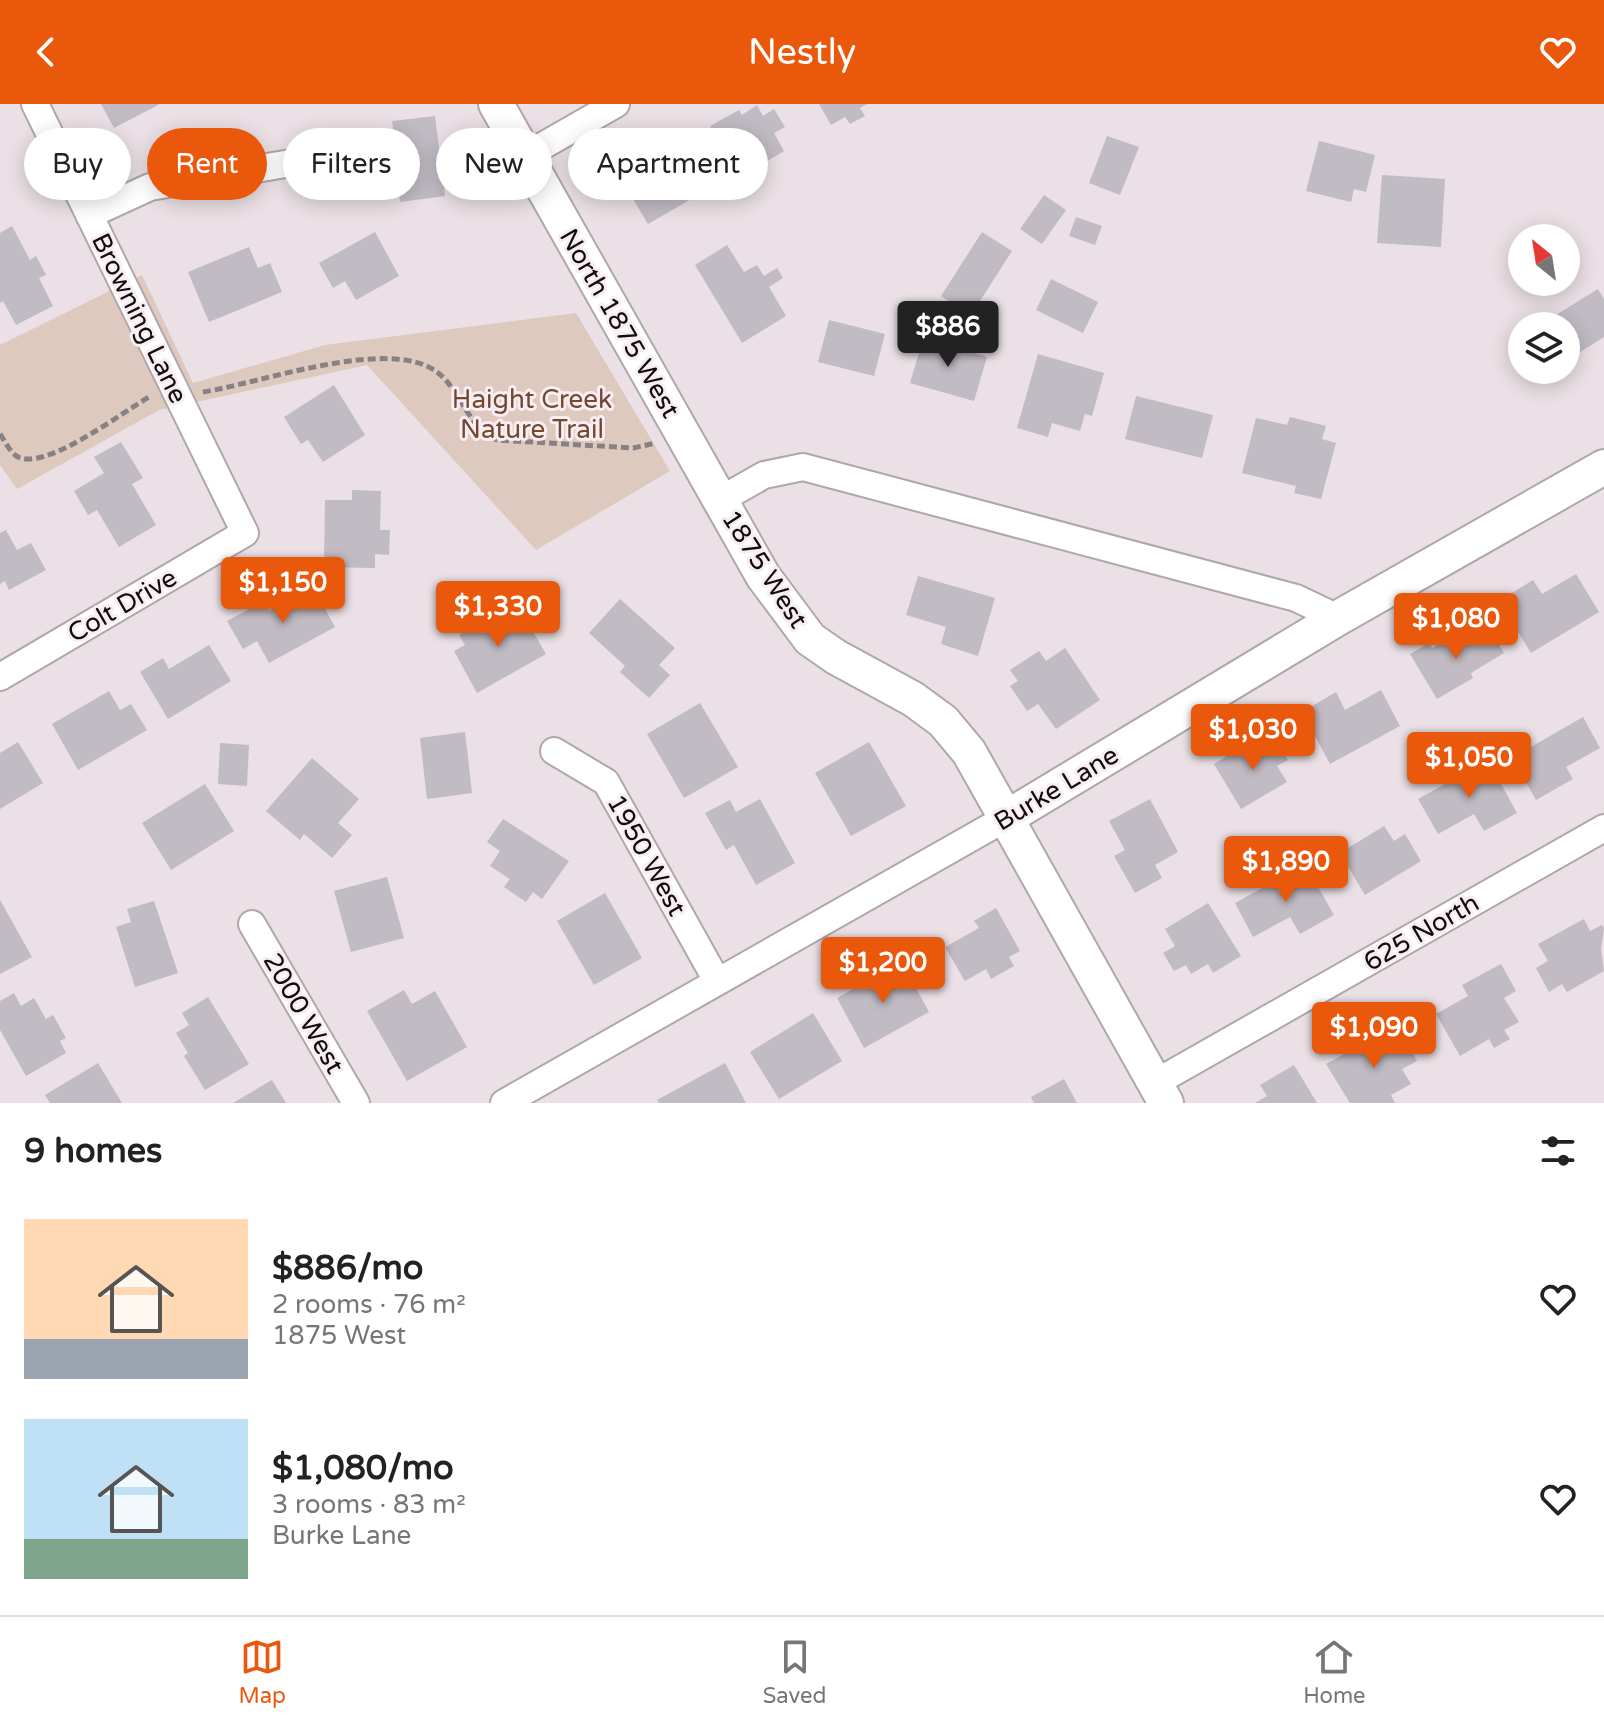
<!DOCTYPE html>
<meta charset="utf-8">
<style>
body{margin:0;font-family:"Varela Round",sans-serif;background:#f2f2f2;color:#222;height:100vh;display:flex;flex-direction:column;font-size:30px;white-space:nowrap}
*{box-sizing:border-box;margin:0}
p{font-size:26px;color:#767676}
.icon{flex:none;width:44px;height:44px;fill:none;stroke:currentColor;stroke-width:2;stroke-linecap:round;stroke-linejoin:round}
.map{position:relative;height:999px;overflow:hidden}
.sheet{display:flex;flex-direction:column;background:#fff;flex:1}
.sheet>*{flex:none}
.top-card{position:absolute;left:24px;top:24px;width:800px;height:72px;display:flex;gap:16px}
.needle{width:52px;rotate:330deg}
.buttons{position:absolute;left:1508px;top:120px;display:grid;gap:16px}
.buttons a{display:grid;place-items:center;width:72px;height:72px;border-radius:50%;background:#fff;box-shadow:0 4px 20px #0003;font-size:40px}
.price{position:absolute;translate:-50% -68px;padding:0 18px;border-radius:8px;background:#ea580c;color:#fff;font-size:26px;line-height:52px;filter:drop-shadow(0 2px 4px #0008)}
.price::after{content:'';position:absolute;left:50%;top:48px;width:24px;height:18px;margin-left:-12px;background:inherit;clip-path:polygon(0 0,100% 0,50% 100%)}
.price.active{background:#222;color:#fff}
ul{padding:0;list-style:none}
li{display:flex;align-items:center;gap:24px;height:200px;padding:0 24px}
li span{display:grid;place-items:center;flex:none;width:224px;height:160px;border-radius:0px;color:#555}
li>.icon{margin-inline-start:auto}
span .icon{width:96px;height:96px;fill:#fffc;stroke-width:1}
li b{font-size:34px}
h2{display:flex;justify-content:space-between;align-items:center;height:96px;padding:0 24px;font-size:34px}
.pill{padding:0 28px;border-radius:36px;background:#fff;box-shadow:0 4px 20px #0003;font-size:28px;line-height:72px}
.pill.active{background:#ea580c;color:#fff}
header{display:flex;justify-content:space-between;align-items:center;height:104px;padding:0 24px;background:#ea580c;color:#fff;font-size:36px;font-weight:600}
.menu{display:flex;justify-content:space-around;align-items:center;height:112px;border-top:2px solid #e0e0e0;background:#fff;font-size:22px;color:#767676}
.menu a{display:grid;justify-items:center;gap:4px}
.menu .active{color:#ea580c}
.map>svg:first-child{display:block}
</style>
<header><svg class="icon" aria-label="back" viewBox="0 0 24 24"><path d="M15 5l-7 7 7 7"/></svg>Nestly<svg class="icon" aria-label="heart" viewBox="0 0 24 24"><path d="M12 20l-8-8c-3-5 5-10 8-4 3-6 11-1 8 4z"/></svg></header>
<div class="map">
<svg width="1604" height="999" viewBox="0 0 1604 999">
<rect width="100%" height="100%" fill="#eae0e5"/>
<path fill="#dec9be" d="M 142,171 L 193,279 L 325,241 L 576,209 L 670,367 L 536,446 L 367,261 L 159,306 L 17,385 L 0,361 L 0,241 Z"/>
<path fill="#c1bbc3" d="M 101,0 L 160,0 L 114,24 Z
M 819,0 L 867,0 L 860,4 L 865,12 L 850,20 L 845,13 L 831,21 Z
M 757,1 L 763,12 L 774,5 L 785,23 L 774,29 L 784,47 L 739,74 L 735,67 L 723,74 L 708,47 L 721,40 L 710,22 L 739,6 L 742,11 Z
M 435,12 L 445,92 L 400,98 L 396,64 L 390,65 L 387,40 L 395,40 L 392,17 Z
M 1107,32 L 1139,43 L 1120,91 L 1089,79 Z
M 1319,37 L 1375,51 L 1366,88 L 1354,85 L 1351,98 L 1306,87 Z
M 683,46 L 698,73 L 686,80 L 693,94 L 648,120 L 619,72 L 639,61 L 644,69 Z
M 1382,71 L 1445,75 L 1441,143 L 1377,139 Z
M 1044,91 L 1066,106 L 1042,140 L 1020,125 Z
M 1076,113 L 1102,122 L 1095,141 L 1069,132 Z
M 12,122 L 30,156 L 36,152 L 46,171 L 39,174 L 53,202 L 16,221 L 3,197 L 0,199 L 0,129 Z
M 375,128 L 399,172 L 356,196 L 345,177 L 333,184 L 319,159 Z
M 982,128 L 1012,147 L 971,211 L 941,192 Z
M 727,141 L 744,168 L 757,161 L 764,172 L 777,164 L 783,174 L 769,183 L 786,212 L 742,239 L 695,161 Z
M 249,143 L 258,164 L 270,159 L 282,188 L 209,218 L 188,168 Z
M 1051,175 L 1098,198 L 1083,229 L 1036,206 Z
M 1598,185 L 1604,195 L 1604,233 L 1566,257 L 1566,222 L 1538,222 Z
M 829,216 L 885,230 L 874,272 L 818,258 Z
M 925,229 L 946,235 L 944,240 L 987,253 L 974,297 L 910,279 Z
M 1038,250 L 1104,269 L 1092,312 L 1085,310 L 1080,327 L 1052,319 L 1048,333 L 1017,324 Z
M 334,281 L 365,331 L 323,358 L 308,336 L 301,340 L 284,313 Z
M 1136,292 L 1213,311 L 1202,354 L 1125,335 Z
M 1290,313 L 1326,322 L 1322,335 L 1336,339 L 1321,395 L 1294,389 L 1296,382 L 1242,369 L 1256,314 L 1287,321 Z
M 121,338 L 143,374 L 132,380 L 156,421 L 119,443 L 97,406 L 88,411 L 74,387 L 104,369 L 94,353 Z
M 352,386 L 381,387 L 380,426 L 390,426 L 389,451 L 375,450 L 375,464 L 324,463 L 325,396 L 352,396 Z
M 6,426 L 17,446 L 31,439 L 46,466 L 9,486 L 5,477 L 0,480 L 0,429 Z
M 1576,470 L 1599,508 L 1531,549 L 1499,497 L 1533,476 L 1542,490 Z
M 918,472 L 995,494 L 978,552 L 941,540 L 946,523 L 906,511 Z
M 313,483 L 335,523 L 269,559 L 257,537 L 243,545 L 227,517 L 264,497 L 269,507 Z
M 620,495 L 675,544 L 659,561 L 670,571 L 649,594 L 620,568 L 625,562 L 589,529 Z
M 504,506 L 510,517 L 523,510 L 546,550 L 477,589 L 454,547 L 465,541 L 459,531 Z
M 1488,522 L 1504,549 L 1471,569 L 1473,574 L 1437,595 L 1410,550 L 1429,539 L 1432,544 L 1449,535 L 1454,542 Z
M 209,541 L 231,577 L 168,615 L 140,568 L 163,554 L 169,565 Z
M 1065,544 L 1100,596 L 1056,625 L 1038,600 L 1027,607 L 1010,582 L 1018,577 L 1010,566 L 1039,547 L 1046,557 Z
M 1381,586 L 1400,622 L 1330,660 L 1302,608 L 1336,588 L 1345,606 Z
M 109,587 L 120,606 L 131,600 L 147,626 L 78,666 L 52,620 Z
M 700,599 L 738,663 L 684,694 L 647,630 Z
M 1583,613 L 1600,644 L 1566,663 L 1573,675 L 1536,696 L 1512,654 Z
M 465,628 L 472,689 L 427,695 L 420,634 Z
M 1274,632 L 1288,656 L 1277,662 L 1287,678 L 1241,705 L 1214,660 L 1237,646 L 1240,652 Z
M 18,638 L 43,679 L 0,705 L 0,649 Z
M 869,638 L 906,702 L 851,732 L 815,669 Z
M 220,639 L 249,641 L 247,682 L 218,680 Z
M 312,654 L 359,695 L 338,719 L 352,731 L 332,754 L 304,730 L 300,736 L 266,707 Z
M 1488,656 L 1517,709 L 1484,727 L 1474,710 L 1438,730 L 1418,695 Z
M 205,680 L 234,727 L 171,766 L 142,719 Z
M 760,695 L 795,759 L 756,781 L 734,741 L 726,746 L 705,709 L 730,696 L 736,708 Z
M 1150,695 L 1178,748 L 1155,761 L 1162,774 L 1135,789 L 1114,752 L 1125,746 L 1109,717 Z
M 503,715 L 569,757 L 542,795 L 533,788 L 526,798 L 504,783 L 510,775 L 490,762 L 500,747 L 487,738 Z
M 1384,722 L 1394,737 L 1405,730 L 1421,757 L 1365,791 L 1340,749 Z
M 1305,760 L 1334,811 L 1300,830 L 1290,813 L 1253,833 L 1235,799 Z
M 387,773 L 404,834 L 351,848 L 334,787 Z
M 605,789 L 642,854 L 594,881 L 557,817 Z
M 0,796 L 32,853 L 0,870 Z
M 154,797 L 178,869 L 135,883 L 116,823 L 131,818 L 127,805 Z
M 1208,799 L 1241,852 L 1213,869 L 1208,860 L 1191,870 L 1186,861 L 1174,867 L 1163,849 L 1175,842 L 1165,825 Z
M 996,804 L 1020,847 L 1009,853 L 1014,862 L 991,875 L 986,865 L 965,877 L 945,843 L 979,824 L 974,817 Z
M 1584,815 L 1590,827 L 1602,821 L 1604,824 L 1601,845 L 1604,867 L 1567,888 L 1562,880 L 1549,888 L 1536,864 L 1548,857 L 1538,840 Z
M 902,858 L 929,908 L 864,944 L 837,894 Z
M 1501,860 L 1516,887 L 1504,894 L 1519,918 L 1504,926 L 1510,935 L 1494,944 L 1489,935 L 1460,952 L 1436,910 L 1468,892 L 1462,881 Z
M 404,886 L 412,900 L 435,887 L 467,943 L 407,977 L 367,907 Z
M 14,889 L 21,902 L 34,894 L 46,915 L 53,911 L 66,934 L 60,937 L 66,949 L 26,972 L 0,926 L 0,897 Z
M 208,893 L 249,960 L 205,986 L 184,952 L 188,949 L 176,929 L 189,921 L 182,909 Z
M 813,909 L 842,957 L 779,995 L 750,948 Z
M 1384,928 L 1388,936 L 1401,928 L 1417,957 L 1402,965 L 1411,980 L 1391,991 L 1395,999 L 1350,999 L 1326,960 Z
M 98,959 L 122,999 L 50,999 L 45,991 Z
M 725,959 L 746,999 L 659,999 L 657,996 Z
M 1294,961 L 1317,999 L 1255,999 L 1267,992 L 1260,981 Z
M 1064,975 L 1077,999 L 1034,999 L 1031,993 Z
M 272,976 L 286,999 L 233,999 Z"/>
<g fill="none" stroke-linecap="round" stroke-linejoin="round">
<g stroke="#b0a7ab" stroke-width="30">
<path id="minor" d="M 525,52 L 616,0
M 89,111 L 150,83 L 291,59
M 720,396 L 764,371 L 803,363 L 1296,494 L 1338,514
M 0,573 L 245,429 L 35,0
M 554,647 L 606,678 L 717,877
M 252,820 L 356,999
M 1155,979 L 1604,724
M 504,999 L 1006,714"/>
</g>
<g stroke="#b0a7ab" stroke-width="38">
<path id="tertiary" d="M 496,0 L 763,472 L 810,535 L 836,553 L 913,595 L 943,617 L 969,648 L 1166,999
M 1006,714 L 1338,514 L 1604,363"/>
</g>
<path stroke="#888184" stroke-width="5" stroke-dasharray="8 4" stroke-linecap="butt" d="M 203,288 C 261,279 389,232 437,268 C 462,287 468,325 497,336 L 633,344 L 656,339
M 0,330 C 4,336 9,346 15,351 C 41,372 126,305 151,292"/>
<use href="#minor" stroke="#fff" stroke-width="26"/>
<use href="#tertiary" stroke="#fff" stroke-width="34"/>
</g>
<g text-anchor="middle" stroke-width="6" stroke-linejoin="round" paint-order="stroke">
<g font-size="26" fill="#0f0c0d" stroke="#f7edf2">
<text transform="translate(140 214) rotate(64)" y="9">Browning Lane</text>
<text transform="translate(620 219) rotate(60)" y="9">North 1875 West</text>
<text transform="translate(765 465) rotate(57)" y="9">1875 West</text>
<text transform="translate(122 501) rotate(-30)" y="9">Colt Drive</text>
<text transform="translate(1056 684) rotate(-31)" y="9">Burke Lane</text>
<text transform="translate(647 751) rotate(61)" y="9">1950 West</text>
<text transform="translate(1421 828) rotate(-30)" y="9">625 North</text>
<text transform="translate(304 909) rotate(60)" y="9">2000 West</text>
</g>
<g font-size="26" fill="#74482f" stroke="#f7edf2">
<text x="532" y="304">Haight Creek<tspan x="532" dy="30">Nature Trail</tspan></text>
</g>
</g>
</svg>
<div class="buttons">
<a><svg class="needle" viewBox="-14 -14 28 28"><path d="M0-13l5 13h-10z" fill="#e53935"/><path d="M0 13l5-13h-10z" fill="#767676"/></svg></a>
<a><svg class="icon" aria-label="layers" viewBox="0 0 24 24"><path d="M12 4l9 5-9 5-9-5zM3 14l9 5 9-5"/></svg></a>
</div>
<b class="price active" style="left:948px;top:265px">$886</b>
<b class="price" style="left:283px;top:521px">$1,150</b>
<b class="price" style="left:498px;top:545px">$1,330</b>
<b class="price" style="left:1456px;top:557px">$1,080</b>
<b class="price" style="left:1253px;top:668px">$1,030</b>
<b class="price" style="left:1469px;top:696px">$1,050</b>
<b class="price" style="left:1286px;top:800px">$1,890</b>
<b class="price" style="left:883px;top:901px">$1,200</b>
<b class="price" style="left:1374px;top:966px">$1,090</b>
<div class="top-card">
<a class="pill">Buy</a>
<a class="pill active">Rent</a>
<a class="pill">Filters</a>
<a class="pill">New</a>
<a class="pill">Apartment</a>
</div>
</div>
<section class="sheet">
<h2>9 homes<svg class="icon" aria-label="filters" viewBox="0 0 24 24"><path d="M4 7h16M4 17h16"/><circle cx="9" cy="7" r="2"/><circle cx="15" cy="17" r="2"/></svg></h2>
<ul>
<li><span style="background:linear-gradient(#ffd9b3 75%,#9aa5b1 0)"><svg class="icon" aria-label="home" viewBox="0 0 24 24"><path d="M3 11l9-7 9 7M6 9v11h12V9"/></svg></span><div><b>$886/mo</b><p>2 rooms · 76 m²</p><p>1875 West</p></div><svg class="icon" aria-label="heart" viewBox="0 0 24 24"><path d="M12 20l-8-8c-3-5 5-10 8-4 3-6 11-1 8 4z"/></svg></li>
<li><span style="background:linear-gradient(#bfe0f5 75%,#7fa58c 0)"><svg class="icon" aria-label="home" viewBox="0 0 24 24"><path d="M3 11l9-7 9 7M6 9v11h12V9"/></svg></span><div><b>$1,080/mo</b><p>3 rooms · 83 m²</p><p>Burke Lane</p></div><svg class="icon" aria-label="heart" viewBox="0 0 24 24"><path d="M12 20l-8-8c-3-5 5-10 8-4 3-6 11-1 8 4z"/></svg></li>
</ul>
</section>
<nav class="menu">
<a class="active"><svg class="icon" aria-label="map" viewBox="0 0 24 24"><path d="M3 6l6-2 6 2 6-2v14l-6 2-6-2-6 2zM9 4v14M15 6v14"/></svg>Map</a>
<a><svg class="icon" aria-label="saved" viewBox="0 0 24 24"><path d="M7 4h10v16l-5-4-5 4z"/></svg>Saved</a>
<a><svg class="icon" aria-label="home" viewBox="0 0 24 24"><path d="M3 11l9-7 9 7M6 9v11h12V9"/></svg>Home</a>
</nav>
